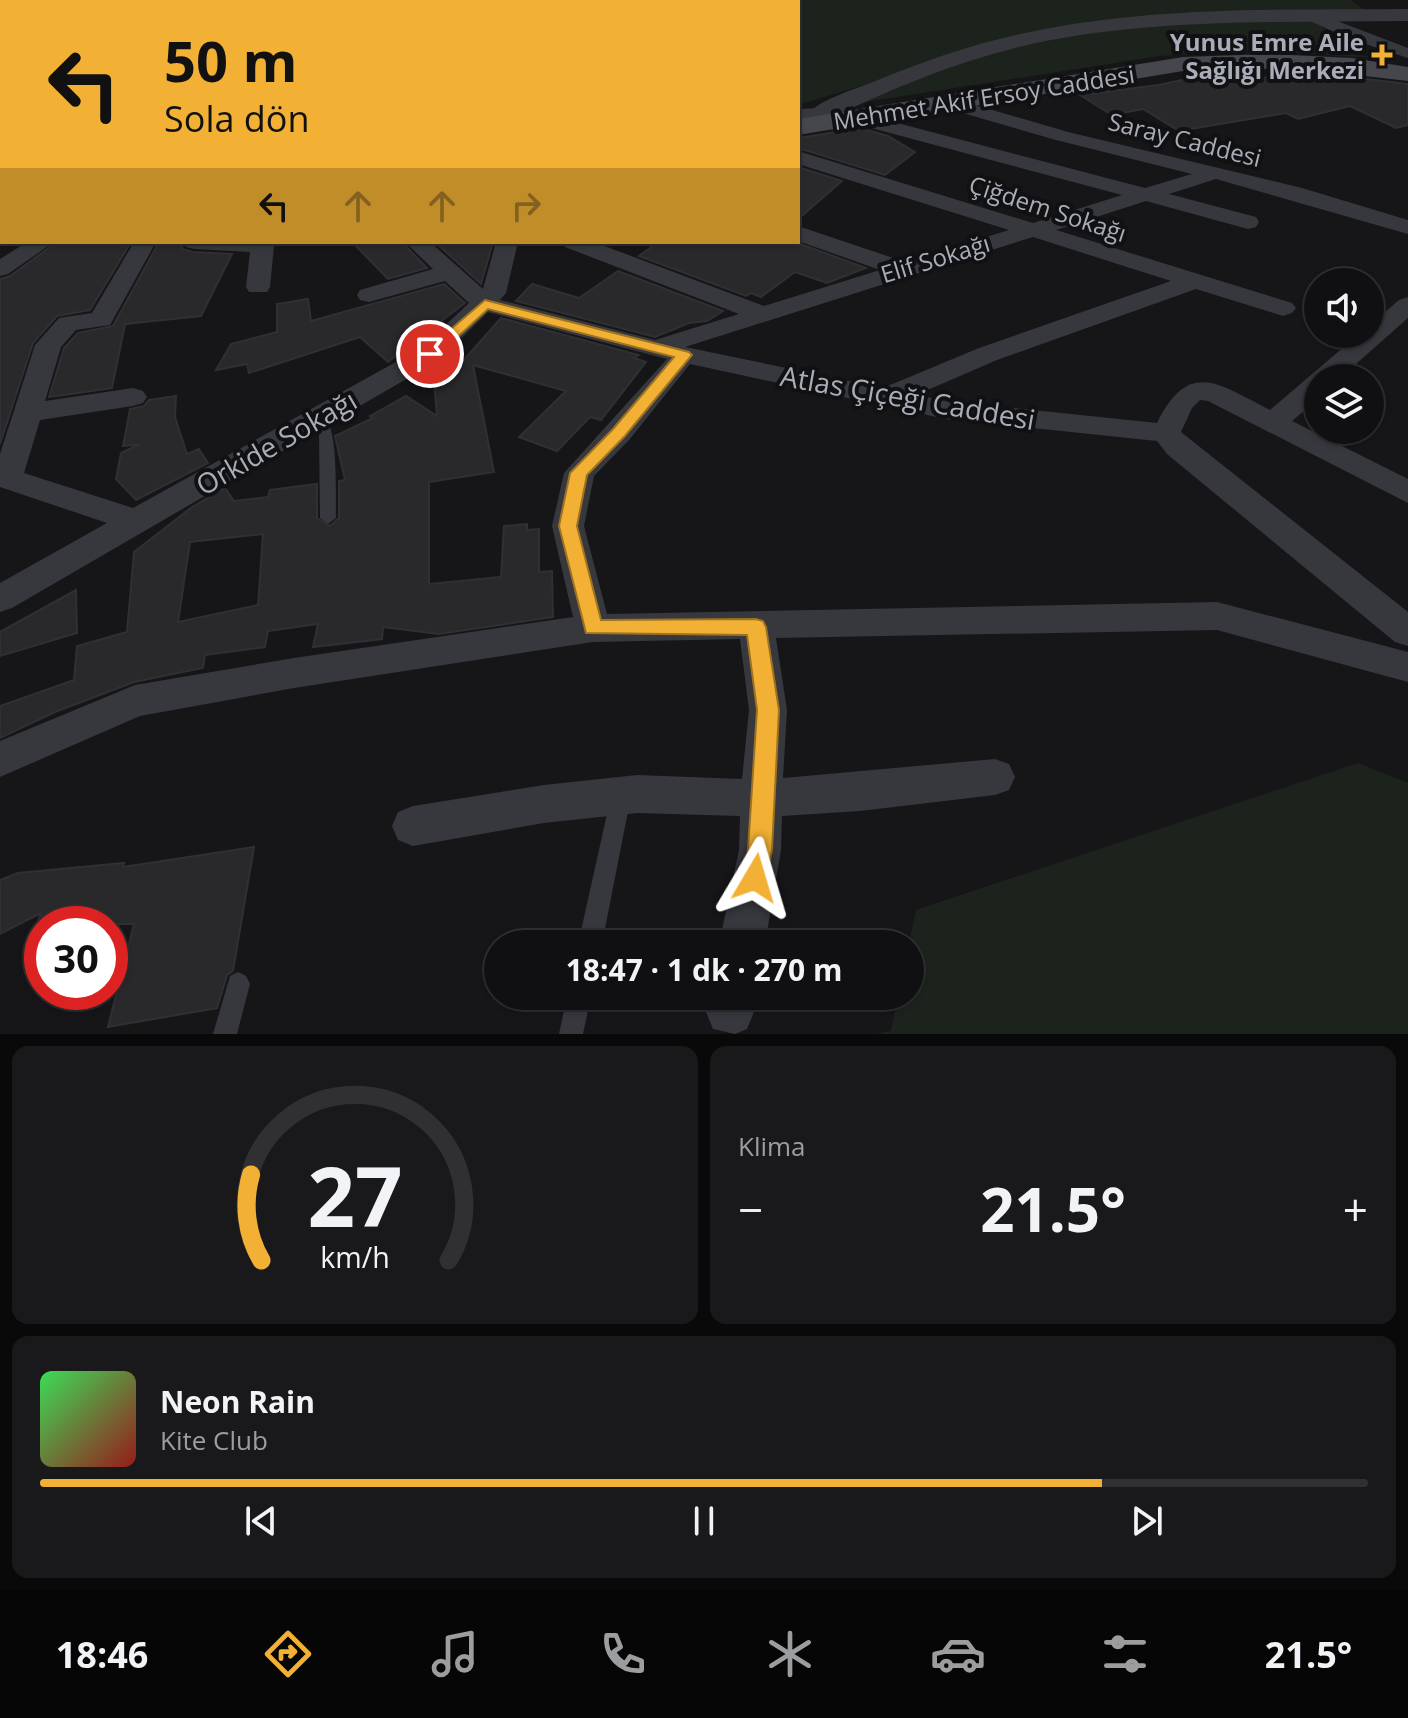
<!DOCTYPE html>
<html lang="tr">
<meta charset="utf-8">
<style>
body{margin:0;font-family:"Open Sans",sans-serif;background:#19191b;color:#f1f3f6;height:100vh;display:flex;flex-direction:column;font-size:30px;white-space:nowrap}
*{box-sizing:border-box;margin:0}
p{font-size:26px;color:#9c9d9f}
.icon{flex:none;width:44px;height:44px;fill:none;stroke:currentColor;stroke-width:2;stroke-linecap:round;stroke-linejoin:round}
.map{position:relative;height:1034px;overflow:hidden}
.panel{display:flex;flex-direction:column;gap:12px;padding:12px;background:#09090a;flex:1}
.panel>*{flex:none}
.hud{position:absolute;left:0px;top:0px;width:800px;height:244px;box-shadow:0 2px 6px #0004,0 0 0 2px #303032;background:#f2b134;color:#111;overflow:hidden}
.fabs{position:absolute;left:1304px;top:268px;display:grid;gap:16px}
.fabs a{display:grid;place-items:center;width:80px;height:80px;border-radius:50%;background:#101012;box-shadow:0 2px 6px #0004,0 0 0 2px #303032;font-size:40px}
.speed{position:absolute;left:24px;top:906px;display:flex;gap:16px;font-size:40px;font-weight:700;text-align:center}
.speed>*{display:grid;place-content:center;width:104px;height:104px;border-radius:50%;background:#101012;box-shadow:0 2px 6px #0004,0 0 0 2px #303032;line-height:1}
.speed .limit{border:12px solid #d22;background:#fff;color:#111}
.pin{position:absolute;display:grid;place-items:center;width:68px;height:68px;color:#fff;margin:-34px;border:4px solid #fff;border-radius:50%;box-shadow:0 2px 8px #0007}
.me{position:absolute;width:88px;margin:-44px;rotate:7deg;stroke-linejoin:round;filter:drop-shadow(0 0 6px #0008)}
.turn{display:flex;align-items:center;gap:28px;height:168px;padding:0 32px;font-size:36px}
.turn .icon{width:104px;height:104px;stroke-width:2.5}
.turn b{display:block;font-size:56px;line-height:68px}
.lanes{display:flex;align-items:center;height:76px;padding:0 32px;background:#0003;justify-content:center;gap:40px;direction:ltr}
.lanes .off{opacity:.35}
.big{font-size:60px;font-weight:700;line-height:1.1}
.panel .widget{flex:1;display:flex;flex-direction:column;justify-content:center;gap:12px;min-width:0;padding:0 28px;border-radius:16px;background:#19191b}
.panel .dial{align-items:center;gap:0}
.dial svg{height:208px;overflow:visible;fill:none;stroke:#303032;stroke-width:7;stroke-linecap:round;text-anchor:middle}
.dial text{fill:#f1f3f6;stroke:none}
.song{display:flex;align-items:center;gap:24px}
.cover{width:96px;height:96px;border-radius:12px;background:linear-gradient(135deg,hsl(130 70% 55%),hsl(0 70% 35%))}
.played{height:8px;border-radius:4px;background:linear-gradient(90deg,#f2b134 80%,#303032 80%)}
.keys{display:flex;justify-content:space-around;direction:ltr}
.heat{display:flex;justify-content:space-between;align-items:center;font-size:44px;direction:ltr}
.panel .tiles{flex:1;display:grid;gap:12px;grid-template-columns:1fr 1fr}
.widget:last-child{grid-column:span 2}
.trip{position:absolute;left:484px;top:930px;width:440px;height:80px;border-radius:40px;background:#101012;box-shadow:0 2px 6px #0004,0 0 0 2px #303032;font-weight:700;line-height:80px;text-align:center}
.menu{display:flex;height:128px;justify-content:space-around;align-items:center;background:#060607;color:#9c9d9f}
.menu .icon{width:56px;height:56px}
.menu .selected{color:#f2b134}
.menu b{font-size:36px;color:#f1f3f6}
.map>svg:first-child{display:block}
.green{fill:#1c231d}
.building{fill:#29292c;stroke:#303034;stroke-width:2;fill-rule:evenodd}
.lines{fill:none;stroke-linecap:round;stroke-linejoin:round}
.service{fill:#37383d;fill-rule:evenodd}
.minor{fill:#37383d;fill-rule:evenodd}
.tertiary{fill:#37383d;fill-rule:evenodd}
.secondary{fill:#45474d;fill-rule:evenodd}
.route{fill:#f2b134;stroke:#9d7322;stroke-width:2}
.poi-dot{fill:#f2b134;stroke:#111113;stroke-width:3}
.labels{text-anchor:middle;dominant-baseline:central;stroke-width:8;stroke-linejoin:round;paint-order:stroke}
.far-poi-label{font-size:24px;font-weight:bold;fill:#a8adb8;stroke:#111113;text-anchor:end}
.far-street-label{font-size:24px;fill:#a8adb8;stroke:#111113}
.street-label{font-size:28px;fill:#a8adb8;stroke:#111113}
</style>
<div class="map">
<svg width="1408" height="1034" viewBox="0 0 1408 1034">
<rect width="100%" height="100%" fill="#161618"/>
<g class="green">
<polygon points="546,0 1350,0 1369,13 1167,18 1027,35 798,105 798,2"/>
<path d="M1317,21L1337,42L1344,41L1337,50L1374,58L1250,50L1160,56L858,103C998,33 1162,18 1317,21Z"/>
<polygon points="1358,763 1408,783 1408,1034 875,1034 891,1031 898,996 910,996 909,944 916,910"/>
</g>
<g class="building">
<polygon points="1298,71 1408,84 1408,125 1396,128 1350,106 1298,119 1286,113 1179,131 1143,109 1112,115 1080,95 1159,85 1214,73 1251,72 1264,78"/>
<polygon points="860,128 888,136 915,152 885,175 798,148 798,138"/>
<polygon points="798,167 842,181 798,219"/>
<polygon points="57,242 131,242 90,310 57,316 33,343 0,444 0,279 10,276"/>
<polygon points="159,242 180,242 183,249 193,252 232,254 201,316 125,324 112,388 49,397 64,348 78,333 113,326"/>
<polygon points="352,242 402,242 427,268 388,279"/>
<polygon points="435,242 493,242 481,284"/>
<polygon points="658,242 795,242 866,268 827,283 795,272 761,297 751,293 746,296 639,256"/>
<polygon points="618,271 723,311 707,321 689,323 655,337 516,301 532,284 579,298"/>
<polygon points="444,284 465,303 388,362 360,337 249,373 247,364 216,370 231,344 277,332 277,304 308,299 311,321"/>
<path d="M501,318L639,355L634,358L646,362L601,420L590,417L557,451L519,437L566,391L473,365L494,472L429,482V584L501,577L504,526L527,524V530L539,529V572L552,571L553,617L439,634L383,627L382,639L313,647L318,624L268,631L265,647L205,655L203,668L134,682L55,712L0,738V706L74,680L77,646L127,632L134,552L192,507L225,488L234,501L268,497L270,490L317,484V518L330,526L339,518V481L345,480L335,436L373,418L370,416L406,396L437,416L434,381L447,379ZM263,534L258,605L178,622L190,542Z"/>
<polygon points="176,396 175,417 187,454 199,449 208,463 136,500 116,479 121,453 140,444 123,446 130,409 144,406 149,400"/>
<polygon points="76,590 77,633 0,656 0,632"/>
<polygon points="254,847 233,971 227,975 217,1008 108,1027 134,924 37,924 41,913 0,934 0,880 18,873 124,863 123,867"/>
</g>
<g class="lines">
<g class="service">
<path d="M320,412C340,421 335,497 336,518L328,524L320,518L319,435L313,417Z"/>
<polygon points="621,787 628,789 631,796 602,944 578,944 611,796 614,789"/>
<polygon points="238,972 246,976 250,984 237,1034 213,1034 230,976"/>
<polygon points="567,996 591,996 583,1034 559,1034"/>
</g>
<g class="minor">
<polygon points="159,0 173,0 174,2 158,2"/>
<polygon points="326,0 340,0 341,2 325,2"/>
<polygon points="1311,11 1408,48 1408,58 1347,38 1306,19 1303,16"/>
<path d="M948,97L1068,132L1302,188L1408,220V234L1216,179L1169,194L1256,217L1259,222L1256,227L1248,229L1146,201L1056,230L1292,303L1296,308L1292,313L1283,316L1196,289L997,360L916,395L946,401L1157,423C1189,358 1219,384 1270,410L1359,334H1370V325L1399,300L1408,297V318L1340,378H1318V399L1292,421L1408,479V503L1208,401L1200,400L1192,408L1181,432L1408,612V646L1395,642L1167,454L1157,441L946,419L690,364L629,440L594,476L584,526L607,614L1217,602L1408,652V682L1217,630L776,638L787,710L783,778L995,759L1009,764L1015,777L1009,790L995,795L860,811L782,816L781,850L765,944H719L739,850L740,816L637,813L544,823L413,846L398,840L392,826L398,812L413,806L544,785L637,775L742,779L749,710L740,639L593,642L294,688L140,716L0,777V741L135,685L294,658L573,617L552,526L564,473L667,359L488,312L439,360L12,608L0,612V583L107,523L0,487V454L35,345L59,318L92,313L134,242H156L110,325L76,330L61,347L45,401L133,388L143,391L147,397L143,403L133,406L40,420L24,473L133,508L421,348L469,303L445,281L369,302L360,300L357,295L360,290L433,269L405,242H430L483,289L496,242H518L506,293L500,300L655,340L739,314L565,247L562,242H594L764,306L880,270L798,241V226L905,262L1009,230L798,164V151L1033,223L1122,195L849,122L847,118L849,114H863L1145,188L1192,174L1056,140L942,107L939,103ZM1033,237L1171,281L979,348L883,388L685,347Z"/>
<polygon points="820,108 829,114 827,118 798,121 798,109"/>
<polygon points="27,242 54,242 8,274 0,276 0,259"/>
<polygon points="183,242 271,242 274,246 270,287 267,292 249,292 246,287 250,252 194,249 186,247"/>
<polygon points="708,996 756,996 754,1012 747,1029 735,1034 713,1029 706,1012"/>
</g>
<g class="tertiary">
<rect x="511" y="0" width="20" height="2"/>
<path d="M1408,9V21C1278,23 1143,17 1015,48C951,64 888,90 829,119H811L808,114C817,101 857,88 873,82C924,61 976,43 1030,32C1154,6 1282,10 1408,9Z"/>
<rect x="0" y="20" width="2" height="12"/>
<rect x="0" y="174" width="2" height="16"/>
</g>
<g class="secondary">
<polygon points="1268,54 1352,58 1408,67 1408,81 1296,68 1183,71 798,135 798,119 1183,57"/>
<polygon points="0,106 2,107 2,123 0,122"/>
</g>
</g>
<polygon class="route" points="485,300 689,352 692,355 625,436 587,475 577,526 601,620 756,619 763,621 766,627 779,710 772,850 764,886 755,890 746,886 743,878 748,850 757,710 747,635 586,633 559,526 570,473 613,429 674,357 488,309 436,357 425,357 425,351"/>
<path class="poi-dot" d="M1378 43h8v8h8v8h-8v8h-8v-8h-8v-8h8z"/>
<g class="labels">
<g class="far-poi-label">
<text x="1364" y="41">Yunus Emre Aile<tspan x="1364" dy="28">Sağlığı Merkezi</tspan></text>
</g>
<g class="far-street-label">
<text transform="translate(984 97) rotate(-9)">Mehmet Akif Ersoy Caddesi</text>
<text transform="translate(1185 139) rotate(14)">Saray Caddesi</text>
<text transform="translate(1048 208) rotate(18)">Çiğdem Sokağı</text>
<text transform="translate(935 258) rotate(-17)">Elif Sokağı</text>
</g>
<g class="street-label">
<text transform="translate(908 397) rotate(10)">Atlas Çiçeği Caddesi</text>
<text transform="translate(276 442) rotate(-30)">Orkide Sokağı</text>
</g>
</g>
</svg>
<div class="fabs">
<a><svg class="icon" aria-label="sound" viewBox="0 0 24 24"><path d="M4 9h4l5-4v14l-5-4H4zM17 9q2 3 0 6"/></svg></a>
<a><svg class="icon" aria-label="layers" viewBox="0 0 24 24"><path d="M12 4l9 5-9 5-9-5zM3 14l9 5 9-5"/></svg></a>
</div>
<div class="speed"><div class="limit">30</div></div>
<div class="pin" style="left:430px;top:354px;background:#d93025"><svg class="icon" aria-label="arrive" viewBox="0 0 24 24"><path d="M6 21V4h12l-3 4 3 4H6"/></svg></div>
<svg class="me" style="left:755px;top:878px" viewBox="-20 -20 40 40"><path d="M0-17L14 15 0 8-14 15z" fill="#f2b134" stroke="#fff" stroke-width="4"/></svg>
<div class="trip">18:47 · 1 dk · 270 m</div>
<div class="hud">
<div class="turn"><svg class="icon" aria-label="left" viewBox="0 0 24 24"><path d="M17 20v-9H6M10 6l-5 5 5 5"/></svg><div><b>50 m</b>Sola dön</div></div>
<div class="lanes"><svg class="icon" aria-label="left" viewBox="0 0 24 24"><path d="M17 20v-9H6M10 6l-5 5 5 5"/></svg><svg class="icon off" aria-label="ahead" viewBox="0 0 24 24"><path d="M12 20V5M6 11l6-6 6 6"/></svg><svg class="icon off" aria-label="ahead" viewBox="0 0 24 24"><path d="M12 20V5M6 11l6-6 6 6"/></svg><svg class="icon off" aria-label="right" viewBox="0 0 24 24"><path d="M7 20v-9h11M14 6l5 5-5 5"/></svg></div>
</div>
</div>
<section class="panel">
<div class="tiles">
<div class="widget dial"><svg viewBox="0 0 100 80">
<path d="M14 69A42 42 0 1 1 86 69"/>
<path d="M14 69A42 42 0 0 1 10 36" stroke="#f2b134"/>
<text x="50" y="56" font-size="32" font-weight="700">27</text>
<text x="50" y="72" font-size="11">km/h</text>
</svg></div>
<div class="widget"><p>Klima</p>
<div class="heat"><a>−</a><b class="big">21.5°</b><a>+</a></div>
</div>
<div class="widget">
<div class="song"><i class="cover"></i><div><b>Neon Rain</b><p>Kite Club</p></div></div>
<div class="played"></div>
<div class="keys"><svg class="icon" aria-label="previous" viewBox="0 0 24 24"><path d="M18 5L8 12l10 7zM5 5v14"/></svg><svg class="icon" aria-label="pause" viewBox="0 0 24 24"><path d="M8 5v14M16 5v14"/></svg><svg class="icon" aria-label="next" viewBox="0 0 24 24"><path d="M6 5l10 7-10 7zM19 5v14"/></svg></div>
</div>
</div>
</section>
<nav class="menu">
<b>18:46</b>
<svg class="icon selected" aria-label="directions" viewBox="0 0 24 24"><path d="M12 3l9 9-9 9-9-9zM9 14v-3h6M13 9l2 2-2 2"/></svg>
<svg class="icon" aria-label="music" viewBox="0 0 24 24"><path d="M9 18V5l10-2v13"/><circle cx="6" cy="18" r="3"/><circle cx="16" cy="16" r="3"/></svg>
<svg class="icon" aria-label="phone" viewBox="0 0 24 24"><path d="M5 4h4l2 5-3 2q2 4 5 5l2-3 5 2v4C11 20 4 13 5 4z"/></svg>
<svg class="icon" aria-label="climate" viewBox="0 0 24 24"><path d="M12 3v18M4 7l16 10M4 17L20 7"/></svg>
<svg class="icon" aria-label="car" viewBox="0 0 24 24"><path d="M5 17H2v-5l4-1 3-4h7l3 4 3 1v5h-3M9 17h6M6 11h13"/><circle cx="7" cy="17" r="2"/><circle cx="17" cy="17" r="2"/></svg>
<svg class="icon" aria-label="filters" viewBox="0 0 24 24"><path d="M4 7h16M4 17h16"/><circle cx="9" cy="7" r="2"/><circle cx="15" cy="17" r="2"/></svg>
<b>21.5°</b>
</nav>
